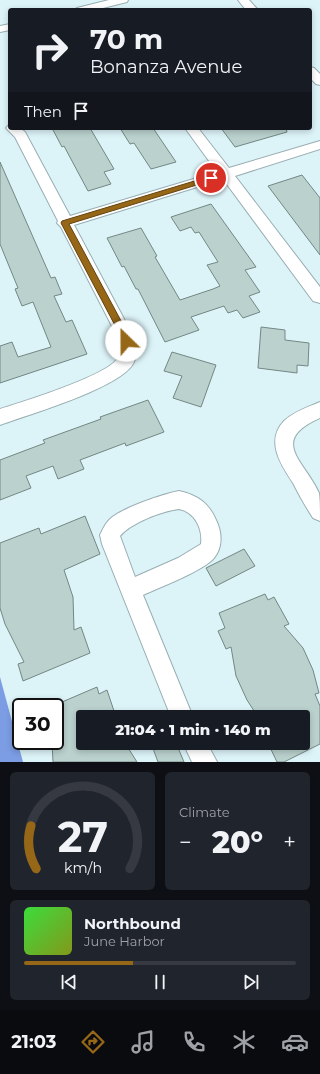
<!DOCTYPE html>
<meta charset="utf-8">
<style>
body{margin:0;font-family:Montserrat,sans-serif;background:#20242c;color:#f1f3f6;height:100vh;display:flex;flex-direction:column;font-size:15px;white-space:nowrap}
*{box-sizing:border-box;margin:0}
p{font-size:13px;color:#9ea1a6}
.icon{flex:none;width:22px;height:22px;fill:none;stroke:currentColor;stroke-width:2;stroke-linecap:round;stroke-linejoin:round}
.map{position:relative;height:762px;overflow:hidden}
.drawer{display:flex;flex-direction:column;gap:10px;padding:10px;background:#0d0f14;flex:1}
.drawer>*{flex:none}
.banner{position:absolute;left:8px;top:8px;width:304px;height:122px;border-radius:4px;box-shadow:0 2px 6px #0003;background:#171b24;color:#f1f3f6;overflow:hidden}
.speed{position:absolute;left:12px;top:698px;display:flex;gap:8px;font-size:20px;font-weight:700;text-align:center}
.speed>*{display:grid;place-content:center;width:52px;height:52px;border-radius:50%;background:#171b24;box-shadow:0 2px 6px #0003;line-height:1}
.speed .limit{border:2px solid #111;border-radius:6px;background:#fff;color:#111}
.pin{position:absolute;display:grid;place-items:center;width:34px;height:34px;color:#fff;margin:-17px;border:2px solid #fff;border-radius:50%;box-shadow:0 1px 4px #0007}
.me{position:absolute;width:44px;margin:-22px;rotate:337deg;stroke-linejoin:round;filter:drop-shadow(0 0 3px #0008)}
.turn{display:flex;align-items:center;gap:14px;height:84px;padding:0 16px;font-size:18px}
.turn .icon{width:52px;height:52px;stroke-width:2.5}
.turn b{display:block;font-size:28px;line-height:34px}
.then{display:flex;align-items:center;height:38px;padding:0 16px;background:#0003;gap:8px;font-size:15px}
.big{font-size:30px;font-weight:800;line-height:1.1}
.drawer .tile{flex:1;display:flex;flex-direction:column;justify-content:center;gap:6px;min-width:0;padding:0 14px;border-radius:6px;background:#20242c}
.drawer .dial{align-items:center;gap:0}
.dial svg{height:104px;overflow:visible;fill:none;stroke:#363941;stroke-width:7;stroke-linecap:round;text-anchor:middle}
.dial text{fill:#f1f3f6;stroke:none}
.song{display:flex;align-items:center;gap:12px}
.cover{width:48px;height:48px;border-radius:6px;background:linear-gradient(135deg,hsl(120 70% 55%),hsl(70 70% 35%))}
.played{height:4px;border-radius:2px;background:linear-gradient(90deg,#976718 40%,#363941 40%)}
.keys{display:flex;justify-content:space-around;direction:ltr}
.heat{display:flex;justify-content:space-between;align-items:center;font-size:22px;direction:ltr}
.drawer .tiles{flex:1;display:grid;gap:10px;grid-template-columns:1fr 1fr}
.tile:last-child{grid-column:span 2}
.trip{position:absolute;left:76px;top:710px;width:234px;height:40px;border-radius:4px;background:#171b24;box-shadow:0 2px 6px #0003;font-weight:800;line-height:40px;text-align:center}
.menu{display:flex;height:64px;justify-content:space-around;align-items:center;background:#090b0e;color:#9ea1a6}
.menu .icon{width:28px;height:28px}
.menu .on{color:#976718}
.menu b{font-size:18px;color:#f1f3f6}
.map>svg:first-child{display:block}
.water{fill:#7c9de3}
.building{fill:#bad1cd;stroke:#738884}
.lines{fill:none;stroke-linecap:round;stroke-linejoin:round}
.street-casing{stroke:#98aeb2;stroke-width:2}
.street{fill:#fff;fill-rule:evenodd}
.route{fill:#976718;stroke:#624310}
</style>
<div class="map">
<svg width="320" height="762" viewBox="0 0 320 762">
<rect width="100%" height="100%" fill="#dcf3f8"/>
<polygon class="water" points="0,677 23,762 0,762"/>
<g class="building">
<polygon points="52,128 90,128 114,169 104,172 111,184 88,191 64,146 62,147"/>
<polygon points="120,128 153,128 176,162 151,169 134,143 130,144"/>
<polygon points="221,128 286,128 287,132 235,147"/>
<polygon points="0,162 51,278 55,277 62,294 54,296 66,322 72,320 87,354 0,383 0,346 12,342 18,357 51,347 33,302 22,306 15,289 18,288 0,244"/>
<polygon points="302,175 320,198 320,255 268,186"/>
<polygon points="211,204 256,267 245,270 260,292 249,296 260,312 243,318 237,310 228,313 224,306 191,317 199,330 165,342 138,289 136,289 124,266 122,267 107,238 141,228 157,256 155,257 180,300 213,289 220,286 207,265 218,262 199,232 195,233 191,227 180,231 171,217"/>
<polygon points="261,327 285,330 285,340 309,343 308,366 297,365 297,373 258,368"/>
<polygon points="172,352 216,365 201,407 173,398 182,376 164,371"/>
<polygon points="148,400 164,432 126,446 125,443 80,460 84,469 58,479 53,466 26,476 31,488 0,500 0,460 45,443 43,440 101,419 100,417"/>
<polygon points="85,516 100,554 64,570 73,597 74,630 81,627 90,653 23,681 18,664 24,662 5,624 0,608 0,543 39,528 41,534"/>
<polygon points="244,549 255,566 216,586 206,568"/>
<polygon points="265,594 268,600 274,597 289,624 284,626 303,648 313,670 319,693 315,694 320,706 320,744 284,762 277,762 268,743 303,743 303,717 258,717 247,700 236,676 231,647 226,649 218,631 225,628 219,613"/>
<polygon points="97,687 99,694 107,690 116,717 83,717 83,743 125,743 137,762 53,762 52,741 55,741 55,705"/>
<polygon points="151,743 176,743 184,762 158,762"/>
</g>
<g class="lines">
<defs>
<g id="street">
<polygon points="109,0 128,0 127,2 95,10 75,10 77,8"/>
<polygon points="238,0 249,0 258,10 246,10"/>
<polygon points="10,24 10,30 0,32 0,26"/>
<polygon points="310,67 314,68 320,74 320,85 316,84 310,78"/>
<path d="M10,124V128H20L25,132L70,216L217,172L185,128H198L229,168L320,141V149L235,176L320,287V303L313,301L223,179L74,225L131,332C134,341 138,352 134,362C124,387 27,415 0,425V409C19,403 117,373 119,355L115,332L61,227L57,223L58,221L15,137L6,128Z"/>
<path d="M320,402V418C268,441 305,461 319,493C320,500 320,513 320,521L313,518C306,507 299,495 293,483C281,465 265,441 284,421C293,412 308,407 320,402Z"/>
<path d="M179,491C197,495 209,503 216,520C222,532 223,547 214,558C205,570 158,588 143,595L193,717H171L102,544L100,535C103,529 105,524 110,519C122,508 163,494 179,491ZM179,509C195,512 203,529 201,544L178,558L135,577L120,536C131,523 162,511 179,509Z"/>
<polygon points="183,743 207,743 217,762 192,762"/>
</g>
</defs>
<use href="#street" class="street-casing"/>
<use href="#street" class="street"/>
</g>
<polygon class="route" points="211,176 215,178 213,180 69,224 127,332 130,341 129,343 123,343 119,333 61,223 62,221"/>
</svg>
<div class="speed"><div class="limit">30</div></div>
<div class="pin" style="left:211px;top:178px;background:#d93025"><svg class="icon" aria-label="arrive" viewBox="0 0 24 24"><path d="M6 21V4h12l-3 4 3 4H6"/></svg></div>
<svg class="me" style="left:126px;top:341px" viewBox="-20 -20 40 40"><circle r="19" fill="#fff"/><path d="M0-13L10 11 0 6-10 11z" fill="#976718"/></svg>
<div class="trip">21:04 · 1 min · 140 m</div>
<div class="banner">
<div class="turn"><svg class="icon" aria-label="right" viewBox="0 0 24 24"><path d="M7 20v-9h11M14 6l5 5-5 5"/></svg><div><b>70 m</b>Bonanza Avenue</div></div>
<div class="then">Then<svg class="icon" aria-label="arrive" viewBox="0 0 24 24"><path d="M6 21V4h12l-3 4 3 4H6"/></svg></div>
</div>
</div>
<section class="drawer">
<div class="tiles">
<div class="tile dial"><svg viewBox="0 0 100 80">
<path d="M14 69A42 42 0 1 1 86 69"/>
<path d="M14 69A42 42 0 0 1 10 36" stroke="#976718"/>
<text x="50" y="56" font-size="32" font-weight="700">27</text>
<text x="50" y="72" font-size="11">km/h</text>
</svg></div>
<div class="tile"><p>Climate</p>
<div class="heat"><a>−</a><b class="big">20°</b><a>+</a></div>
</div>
<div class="tile">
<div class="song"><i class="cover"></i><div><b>Northbound</b><p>June Harbor</p></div></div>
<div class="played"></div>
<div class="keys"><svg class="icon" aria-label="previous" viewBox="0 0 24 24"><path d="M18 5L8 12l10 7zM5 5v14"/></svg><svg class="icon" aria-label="pause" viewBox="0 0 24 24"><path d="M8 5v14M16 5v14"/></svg><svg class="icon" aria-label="next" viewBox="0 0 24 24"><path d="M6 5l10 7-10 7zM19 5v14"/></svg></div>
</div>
</div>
</section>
<nav class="menu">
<b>21:03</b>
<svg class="icon on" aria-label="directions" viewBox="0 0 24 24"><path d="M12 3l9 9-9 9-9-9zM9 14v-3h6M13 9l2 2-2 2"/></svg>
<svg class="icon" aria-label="music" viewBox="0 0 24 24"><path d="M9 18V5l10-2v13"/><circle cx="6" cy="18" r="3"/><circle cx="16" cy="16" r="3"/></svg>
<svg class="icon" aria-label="phone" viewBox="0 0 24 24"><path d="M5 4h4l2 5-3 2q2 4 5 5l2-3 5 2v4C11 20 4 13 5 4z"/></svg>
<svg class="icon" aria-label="climate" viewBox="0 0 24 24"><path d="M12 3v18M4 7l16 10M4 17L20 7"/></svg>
<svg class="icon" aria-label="car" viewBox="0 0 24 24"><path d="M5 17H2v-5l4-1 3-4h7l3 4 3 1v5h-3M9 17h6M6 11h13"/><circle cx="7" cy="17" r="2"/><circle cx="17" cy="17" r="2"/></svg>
</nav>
